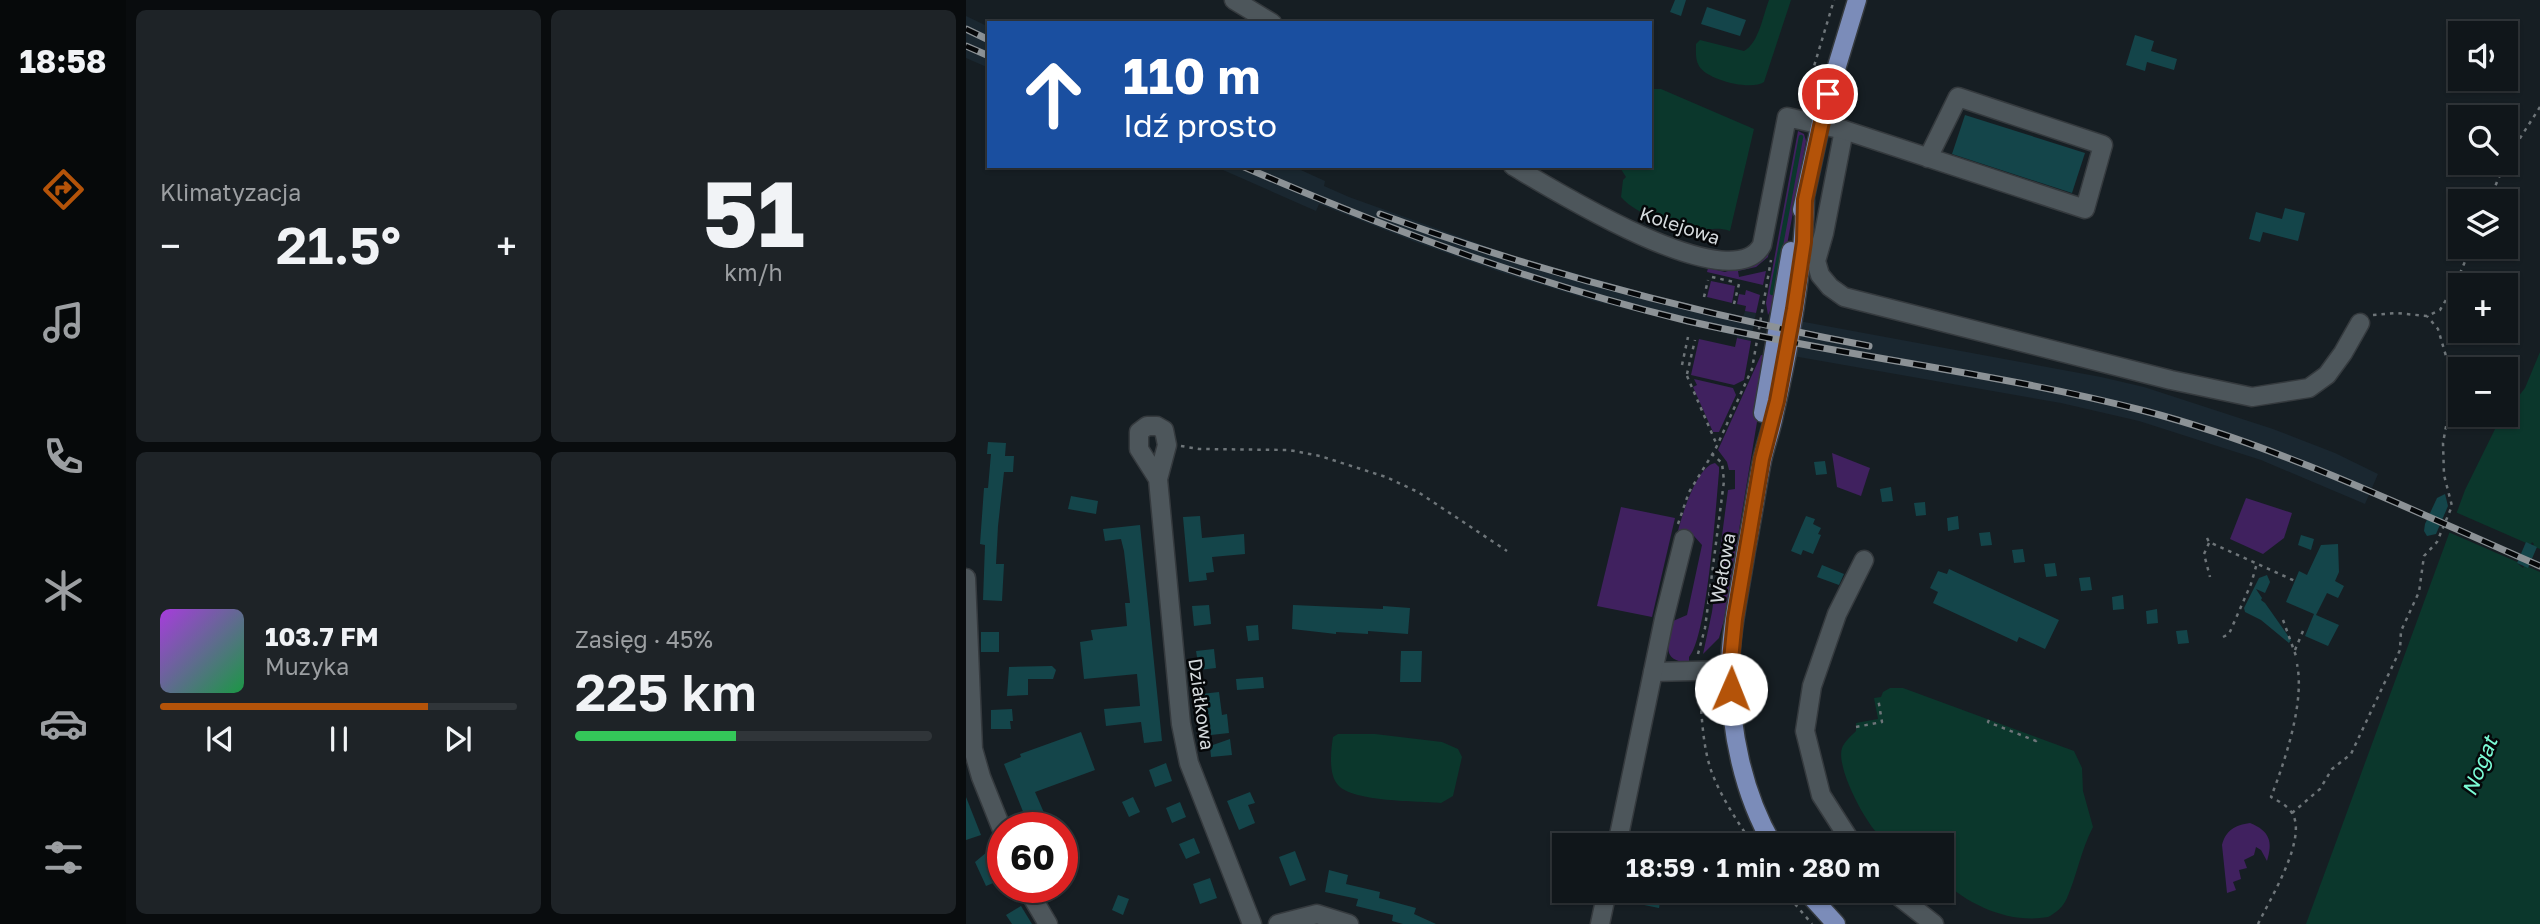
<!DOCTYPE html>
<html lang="pl">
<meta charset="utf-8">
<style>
body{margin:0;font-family:"Golos Text",sans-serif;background:#1e2327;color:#f1f3f6;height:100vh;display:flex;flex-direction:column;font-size:26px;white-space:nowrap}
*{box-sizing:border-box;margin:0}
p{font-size:23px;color:#9c9fa2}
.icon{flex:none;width:38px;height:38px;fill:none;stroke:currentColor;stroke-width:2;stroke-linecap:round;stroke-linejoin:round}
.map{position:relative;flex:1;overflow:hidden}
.drawer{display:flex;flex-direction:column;gap:10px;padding:10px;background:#090c0e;width:840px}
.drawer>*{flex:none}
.guide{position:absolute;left:21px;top:21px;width:665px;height:147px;border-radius:0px;box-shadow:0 2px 5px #0004,0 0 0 2px #303539;background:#1a4fa0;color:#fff;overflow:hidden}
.tools{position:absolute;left:1482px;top:21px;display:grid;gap:14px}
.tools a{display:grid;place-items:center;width:70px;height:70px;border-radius:0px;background:#10161a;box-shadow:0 2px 5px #0004,0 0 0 2px #303539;font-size:35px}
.speed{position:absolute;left:21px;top:812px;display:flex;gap:14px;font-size:35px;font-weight:700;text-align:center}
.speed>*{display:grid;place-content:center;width:91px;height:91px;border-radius:50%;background:#10161a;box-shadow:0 2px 5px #0004,0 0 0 2px #303539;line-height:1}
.speed .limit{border:10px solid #d22;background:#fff;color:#111}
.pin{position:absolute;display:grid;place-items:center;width:60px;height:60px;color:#fff;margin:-30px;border:4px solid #fff;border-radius:50%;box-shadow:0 2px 7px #0007}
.me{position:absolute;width:77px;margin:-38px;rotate:1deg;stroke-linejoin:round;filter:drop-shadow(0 0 5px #0008)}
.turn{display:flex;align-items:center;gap:24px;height:147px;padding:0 21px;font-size:32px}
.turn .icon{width:91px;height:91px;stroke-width:2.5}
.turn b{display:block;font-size:49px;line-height:60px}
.big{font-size:52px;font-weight:600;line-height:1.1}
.drawer .tile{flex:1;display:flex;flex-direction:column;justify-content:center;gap:10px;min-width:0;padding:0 24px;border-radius:10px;background:#1e2327}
.drawer .dial{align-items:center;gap:0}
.dial b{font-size:91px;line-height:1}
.song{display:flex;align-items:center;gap:21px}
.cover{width:84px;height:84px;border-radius:10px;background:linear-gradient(135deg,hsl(280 70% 55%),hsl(140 70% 35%))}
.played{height:7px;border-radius:4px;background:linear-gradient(90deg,#b45309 75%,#303539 75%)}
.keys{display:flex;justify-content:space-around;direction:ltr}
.heat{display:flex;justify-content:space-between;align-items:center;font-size:38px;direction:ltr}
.charge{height:10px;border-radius:5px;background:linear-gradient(90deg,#34c759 45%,#303539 0)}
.drawer .tiles{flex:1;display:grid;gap:10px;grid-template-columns:repeat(2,1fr)}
.trip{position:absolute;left:586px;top:833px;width:402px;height:70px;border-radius:0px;background:#10161a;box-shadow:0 2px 5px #0004,0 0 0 2px #303539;font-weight:600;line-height:70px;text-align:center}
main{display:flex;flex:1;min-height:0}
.dock{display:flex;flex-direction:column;width:126px;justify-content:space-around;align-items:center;background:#06090a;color:#9c9fa2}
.dock .icon{width:49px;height:49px}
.dock .current{color:#b45309}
.dock b{font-size:32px;color:#f1f3f6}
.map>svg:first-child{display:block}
.built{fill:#1a2730}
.green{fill:#40215f}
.water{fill:#0b372c;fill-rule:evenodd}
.pier{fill:#161e23}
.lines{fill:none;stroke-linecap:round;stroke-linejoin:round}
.stream{stroke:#0b372c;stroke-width:4.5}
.building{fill:#14454a}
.minor-casing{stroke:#353a3e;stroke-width:21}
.major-casing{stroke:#353a3e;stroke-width:21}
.path{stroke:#6e7579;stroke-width:2.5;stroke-dasharray:3.5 5;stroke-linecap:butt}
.minor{stroke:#4d565b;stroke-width:18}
.major{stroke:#7b8cb9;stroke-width:18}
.rail-casing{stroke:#8c9296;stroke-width:7}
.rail{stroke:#050709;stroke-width:4.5;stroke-dasharray:13;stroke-linecap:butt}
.route-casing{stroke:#753606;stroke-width:18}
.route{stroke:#b45309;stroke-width:12}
.labels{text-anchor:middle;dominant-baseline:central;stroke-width:5;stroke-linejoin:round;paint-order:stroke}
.street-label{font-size:19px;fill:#d5dadd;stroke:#050709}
.water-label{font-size:21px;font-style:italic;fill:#7bfbd5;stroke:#050709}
</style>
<main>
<nav class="dock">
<b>18:58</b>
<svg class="icon current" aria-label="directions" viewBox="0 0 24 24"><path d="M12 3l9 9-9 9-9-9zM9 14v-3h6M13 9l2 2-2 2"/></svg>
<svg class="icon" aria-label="music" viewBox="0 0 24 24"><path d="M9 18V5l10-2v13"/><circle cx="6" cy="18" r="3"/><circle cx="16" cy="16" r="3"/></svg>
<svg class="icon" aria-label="phone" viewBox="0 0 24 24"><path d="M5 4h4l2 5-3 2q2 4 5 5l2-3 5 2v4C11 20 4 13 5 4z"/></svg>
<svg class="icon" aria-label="climate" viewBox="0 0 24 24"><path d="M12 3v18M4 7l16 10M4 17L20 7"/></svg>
<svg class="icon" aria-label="car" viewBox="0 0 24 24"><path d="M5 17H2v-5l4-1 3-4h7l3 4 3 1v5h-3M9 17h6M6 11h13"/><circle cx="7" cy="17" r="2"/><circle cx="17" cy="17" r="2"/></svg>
<svg class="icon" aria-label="filters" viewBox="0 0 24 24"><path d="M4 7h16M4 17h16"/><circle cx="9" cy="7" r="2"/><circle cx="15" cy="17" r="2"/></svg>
</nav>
<section class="drawer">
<div class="tiles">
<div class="tile"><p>Klimatyzacja</p>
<div class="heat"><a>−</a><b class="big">21.5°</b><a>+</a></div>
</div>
<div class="tile dial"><b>51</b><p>km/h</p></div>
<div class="tile">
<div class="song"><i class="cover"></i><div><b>103.7 FM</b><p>Muzyka</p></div></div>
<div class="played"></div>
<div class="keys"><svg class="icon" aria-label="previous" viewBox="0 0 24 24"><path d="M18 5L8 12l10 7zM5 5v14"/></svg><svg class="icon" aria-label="pause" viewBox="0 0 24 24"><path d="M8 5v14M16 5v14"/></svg><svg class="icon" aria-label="next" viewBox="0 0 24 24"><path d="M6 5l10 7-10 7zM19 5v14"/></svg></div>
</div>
<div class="tile"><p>Zasięg · 45%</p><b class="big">225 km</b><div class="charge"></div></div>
</div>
</section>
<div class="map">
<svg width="1574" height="924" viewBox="0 0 1574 924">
<rect width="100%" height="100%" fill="#161e23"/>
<g class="built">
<polygon points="0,16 23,27 23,68 0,58"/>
<polygon points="248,166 326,166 359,181 358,186 383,197 547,256 715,303 777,317 779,311 790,313 785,341 771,338 771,336 628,301 540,274 452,243 353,204 350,211"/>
<polygon points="833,321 1135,377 1178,387 1307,429 1369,453 1412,474 1399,504 1295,460 1173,421 1095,403 827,356"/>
</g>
<g class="green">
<polygon points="832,131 838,134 840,141 808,316 806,307 802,315 800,303"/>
<polygon points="813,197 802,257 790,267 772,271 773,277 800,271 797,285 741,272 742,268 759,272 768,269 769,265 774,265"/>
<polygon points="745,281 769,286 766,303 741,297"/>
<polygon points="780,290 794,295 790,313 779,311 780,306 771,304 773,294 779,295"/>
<polygon points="771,338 785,341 778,380 768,385 725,375 733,339 769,347"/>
<polygon points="795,355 802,356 758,620 753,638 737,654 746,612 762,490 769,489 769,470 763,470 761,462 752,450"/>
<polygon points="728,379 767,388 770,395 753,432 747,432 727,387 731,385"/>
<polygon points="866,453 904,468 895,496 871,487"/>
<path d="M749,463L753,467V472C750,505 741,638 723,657V662C693,662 703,641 707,621L721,615L736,545L728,536L712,531C716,515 731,466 749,463Z"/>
<polygon points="1280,498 1326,513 1318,538 1297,554 1264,539"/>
<polygon points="655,507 709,518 686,617 631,606"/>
<path d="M1284,823C1304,831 1307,842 1301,861L1295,850L1290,847L1288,855L1278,860L1281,868L1273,870L1275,879L1267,882L1270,890L1261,893L1256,845C1260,830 1269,825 1284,823Z"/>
</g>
<g class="water">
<path d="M803,0H825L798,82C785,91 741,80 733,66C729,59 730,51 730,44L734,40L778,51C793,43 797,15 803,0Z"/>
<path d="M684,89H695L788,129L764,231C751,227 748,230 737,229C711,226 672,217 655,197L657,180L660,177L653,166H684Z"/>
<path d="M1574,352V924H1340L1499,490L1532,423L1559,388ZM1566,542L1568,544L1557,568L1551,563L1560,543L1565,544Z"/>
<path d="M924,688H937L1108,751L1116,768L1117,791L1127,827C1115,850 1111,875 1101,898C1097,907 1090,913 1082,917C1045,924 1004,906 977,881L976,845C964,845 932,849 922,843C904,834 869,768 876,748C878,742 886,735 890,731V723L912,719L908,698L915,697L917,692Z"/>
<path d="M372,734H409L476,742L492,749L496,757L487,796L475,803C453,801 386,802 372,785C362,774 365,750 367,737Z"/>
</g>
<polygon class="pier" points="1487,511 1574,549 1574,572 1480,531"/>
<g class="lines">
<polyline class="stream" points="806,293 835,137"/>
</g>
<g class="building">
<polygon points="709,0 720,0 715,16 704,12"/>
<polygon points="741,7 780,20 774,36 735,24"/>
<polygon points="1169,35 1188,41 1185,51 1211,59 1208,70 1181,62 1179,71 1160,65"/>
<polygon points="999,115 1119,153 1106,193 986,154"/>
<polygon points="1319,208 1339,213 1332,241 1297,232 1294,242 1283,239 1290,212 1316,219"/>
<polygon points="22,442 40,443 39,456 48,456 47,472 38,472 32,526 30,564 38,564 36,601 17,600 19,545 14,544 18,488 22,488 25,454 21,454"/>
<polygon points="859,461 861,474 850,475 848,462"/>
<polygon points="925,487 927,501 916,502 914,489"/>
<polygon points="1479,494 1482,506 1470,534 1461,536 1458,531 1459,524 1471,498"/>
<polygon points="105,496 132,501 130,514 102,509"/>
<polygon points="959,502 960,515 950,516 948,503"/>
<polygon points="234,516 236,538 278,534 279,554 246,557 248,572 240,573 241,580 223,582 217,517"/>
<polygon points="840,516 849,519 847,524 855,528 852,534 855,535 847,554 837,550 835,555 825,551"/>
<polygon points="992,516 993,529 982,531 981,518"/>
<polygon points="174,525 196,741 178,743 175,722 140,726 138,709 174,706 171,674 118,679 114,642 127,640 125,630 161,626 159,603 164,603 158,551 155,539 139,541 137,529"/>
<polygon points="1024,532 1026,545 1015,546 1013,533"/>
<polygon points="1335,535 1348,539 1345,550 1332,545"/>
<polygon points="1560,542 1571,547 1562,568 1551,563"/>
<polygon points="1372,544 1373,572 1369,581 1378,586 1372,598 1361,593 1350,615 1373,625 1362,646 1339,636 1348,614 1320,602 1333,571 1341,575 1355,545"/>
<polygon points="1057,549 1059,562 1048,563 1046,550"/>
<polygon points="1089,563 1091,576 1080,577 1078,564"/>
<polygon points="856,565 878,574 873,585 851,577"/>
<polygon points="983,569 1093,620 1079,649 1053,637 1051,642 967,603 972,592 964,588 972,571 981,574"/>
<polygon points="1301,575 1304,582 1299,593 1290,589 1296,598 1295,600 1299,603 1325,640 1323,643 1295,620 1279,612 1278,608 1293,578"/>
<polygon points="1124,577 1126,590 1115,591 1113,578"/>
<polygon points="1157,595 1158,609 1147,610 1146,597"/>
<polygon points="243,605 245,624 228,626 226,606"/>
<polygon points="327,605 417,609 417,606 444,608 442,634 402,631 402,634 370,632 370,634 326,629"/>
<polygon points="1191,609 1192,623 1181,624 1180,611"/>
<polygon points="292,625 293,640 282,641 280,626"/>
<polygon points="1221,630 1223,643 1212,644 1210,631"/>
<rect x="15" y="632" width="18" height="20"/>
<polygon points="248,649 250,668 233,670 230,651"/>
<polygon points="435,651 456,651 455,682 434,682"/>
<polygon points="86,666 90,670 87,679 62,679 62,695 41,696 43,667"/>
<polygon points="297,677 298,688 271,690 270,679"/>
<polygon points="253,692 256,715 261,714 263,733 245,735 243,714 238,714 235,694"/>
<polygon points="46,709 47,721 44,721 45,729 25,729 25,710"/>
<polygon points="115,732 129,770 69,792 82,822 63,828 60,820 62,818 60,819 38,764 55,757 54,754"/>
<polygon points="264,739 266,755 245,757 244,746"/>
<polygon points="200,763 206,781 189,787 183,770"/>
<polygon points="284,792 289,803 282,805 289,823 273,830 261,801"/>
<polygon points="0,797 15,835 0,840"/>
<polygon points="167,797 174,812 163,817 156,802"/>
<polygon points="214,802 220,817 206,823 200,808"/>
<polygon points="228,838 234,853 220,859 213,844"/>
<polygon points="29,851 37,868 37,879 20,886 9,862 21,852 22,854"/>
<polygon points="329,851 340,880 324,886 313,857"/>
<polygon points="363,870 382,875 380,884 414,892 413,898 450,908 448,914 470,924 437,924 426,921 427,915 390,906 392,899 359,892"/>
<polygon points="244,878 251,898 234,904 227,884"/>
<polygon points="676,891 696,891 693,908 673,904"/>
<polygon points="152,895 163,899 157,915 146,910"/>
<polygon points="55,906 66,924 46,924 40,915"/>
</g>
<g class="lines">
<defs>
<g id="minor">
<polyline points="268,0 306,23"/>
<polyline points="878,130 858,233 850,261 854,275 864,287 878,297 1205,380 1286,397 1343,388 1361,375 1377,353 1394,323"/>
<path d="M547,166C585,188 766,302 796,245L821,117L878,130L1119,209L1137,145L992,97L962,158"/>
<polyline points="192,479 173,449 173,432 181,426 191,426 198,430 201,445 192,479 215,724 223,763 286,924"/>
<polyline points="0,578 7,749 15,777 37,832"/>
<polyline points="687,672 764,670"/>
<polyline points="651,845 698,619 718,539"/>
<polyline points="887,845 855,795 839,731 846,686 871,614 898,560"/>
<polyline points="60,887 82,924"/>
<polyline points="926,891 968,924"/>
<polyline points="312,924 351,914 383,924"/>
<polyline points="634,924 641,891"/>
</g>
<g id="major">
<polyline points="836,210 858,109 891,0"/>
<polyline points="797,413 825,251"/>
<path d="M807,845C777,794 764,730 764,671C764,631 774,590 780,550C786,521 790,491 796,461C799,446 805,431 808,415C824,345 837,272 839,200"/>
<polyline points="840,891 870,924"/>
</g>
</defs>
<use href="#minor" class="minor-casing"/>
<use href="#major" class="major-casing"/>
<g class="path">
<polyline points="836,106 868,0"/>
<polyline points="1540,160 1574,107"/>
<polyline points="1523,201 1539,163"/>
<polyline points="746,277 768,282"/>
<polyline points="738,297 742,280"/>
<polyline points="768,304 773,284"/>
<polyline points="1407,315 1430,313 1461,316 1474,310 1490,283 1505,247"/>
<polyline points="716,365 722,337"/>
<polyline points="721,374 729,340"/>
<polyline points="721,376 750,443"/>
<polyline points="215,446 233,449 323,450 354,456 420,477 452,492 541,551"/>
<polyline points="712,524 723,492 749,450 786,369 805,260"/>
<polyline points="1241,538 1243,542 1329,581"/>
<polyline points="1243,543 1238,554 1244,577"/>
<polyline points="1317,620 1330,656"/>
<polyline points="1257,637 1263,634 1285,584 1291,563"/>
<polyline points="1329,650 1337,631 1336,627"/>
<polyline points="732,654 739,628 758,481 756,463 746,454"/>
<path d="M733,685C736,713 736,746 746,773C756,799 772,822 787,845"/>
<polyline points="1023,720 1022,722 1070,741 1071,738"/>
<polyline points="890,727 916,722 912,698"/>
<polyline points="1326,813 1354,789 1366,769 1385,754 1434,650 1435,631 1453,592 1458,556 1471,542 1486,506 1478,475 1477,443 1488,383 1472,329 1461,316"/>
<polyline points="818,891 846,924"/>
<path d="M1292,924C1304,899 1342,838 1326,813C1321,805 1312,801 1305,797C1319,761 1339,702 1331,664"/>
</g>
<use href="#minor" class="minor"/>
<use href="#major" class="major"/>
<defs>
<g id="rail">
<polyline points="0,29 23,40"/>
<polyline points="0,46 23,56"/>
<path d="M276,166C421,229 568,284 722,321C873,356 1029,372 1179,411C1316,447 1445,510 1574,566"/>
<path d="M414,214C574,273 736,315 903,346"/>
</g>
</defs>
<use href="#rail" class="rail-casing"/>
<use href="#rail" class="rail"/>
</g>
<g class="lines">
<defs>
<polyline id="route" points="765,689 764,670 769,619 796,459 811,401 828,309 838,242 839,200 862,94"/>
</defs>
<use href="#route" class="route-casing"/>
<use href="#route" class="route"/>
</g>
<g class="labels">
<g class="street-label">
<text transform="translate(714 225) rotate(18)">Kolejowa</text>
<text transform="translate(756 568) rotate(-80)">Wałowa</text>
<text transform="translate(236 704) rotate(82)">Działkowa</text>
</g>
<g class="water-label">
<text transform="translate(1513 766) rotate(-68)">Nogat</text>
</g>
</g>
</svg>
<div class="tools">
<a><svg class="icon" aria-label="sound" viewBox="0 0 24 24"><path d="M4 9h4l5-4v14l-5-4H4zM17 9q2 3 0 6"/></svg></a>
<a><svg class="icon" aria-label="search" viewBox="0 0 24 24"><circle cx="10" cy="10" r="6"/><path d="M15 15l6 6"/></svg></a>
<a><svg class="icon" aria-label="layers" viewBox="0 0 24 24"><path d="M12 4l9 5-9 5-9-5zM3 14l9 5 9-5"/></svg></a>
<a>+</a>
<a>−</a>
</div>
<div class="speed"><div class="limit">60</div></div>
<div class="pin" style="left:862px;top:94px;background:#d93025"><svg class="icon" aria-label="arrive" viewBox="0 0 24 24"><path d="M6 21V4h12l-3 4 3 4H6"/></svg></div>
<svg class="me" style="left:765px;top:689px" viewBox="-20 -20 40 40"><circle r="19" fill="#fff"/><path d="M0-13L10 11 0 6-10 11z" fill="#b45309"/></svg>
<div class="trip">18:59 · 1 min · 280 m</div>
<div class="guide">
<div class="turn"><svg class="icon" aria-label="ahead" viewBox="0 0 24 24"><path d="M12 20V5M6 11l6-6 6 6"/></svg><div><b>110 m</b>Idź prosto</div></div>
</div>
</div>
</main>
